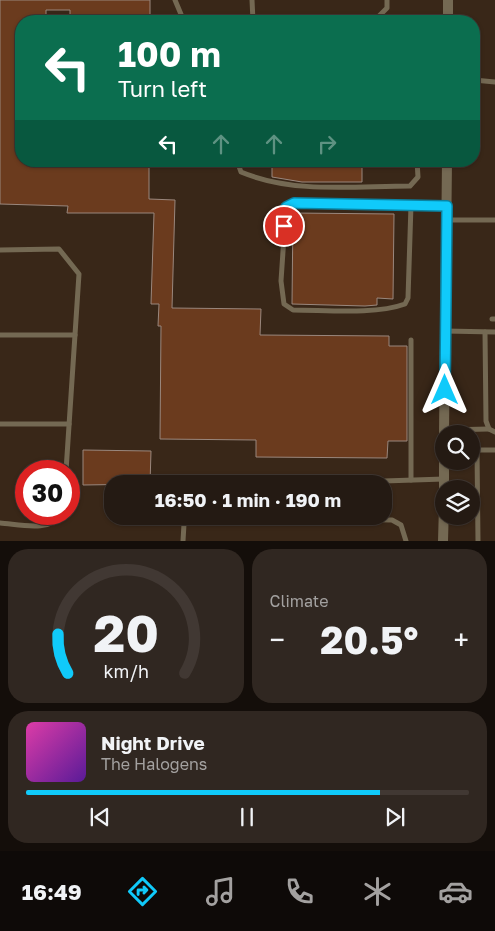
<!DOCTYPE html>
<meta charset="utf-8">
<style>
body{margin:0;font-family:"Golos Text",sans-serif;background:#302721;color:#f1f3f6;height:100vh;display:flex;flex-direction:column;font-size:19px;white-space:nowrap}
*{box-sizing:border-box;margin:0}
p{font-size:16px;color:#a3a1a0}
.icon{flex:none;width:28px;height:28px;fill:none;stroke:currentColor;stroke-width:2;stroke-linecap:round;stroke-linejoin:round}
.map{position:relative;height:541px;overflow:hidden}
.side{display:flex;flex-direction:column;gap:8px;padding:8px;background:#140e0a;flex:1}
.side>*{flex:none}
.banner{position:absolute;left:15px;top:15px;width:465px;height:152px;border-radius:20px;box-shadow:0 1px 4px #0004,0 0 0 1px #413833;background:#0b6e4f;color:#fff;overflow:hidden}
.tools{position:absolute;left:435px;top:425px;display:grid;gap:10px}
.tools a{display:grid;place-items:center;width:45px;height:45px;border-radius:50%;background:#241a13;box-shadow:0 1px 4px #0004,0 0 0 1px #413833;font-size:25px}
.speed{position:absolute;left:15px;top:460px;display:flex;gap:10px;font-size:25px;font-weight:700;text-align:center}
.speed>*{display:grid;place-content:center;width:65px;height:65px;border-radius:50%;background:#241a13;box-shadow:0 1px 4px #0004,0 0 0 1px #413833;line-height:1}
.speed .limit{border:8px solid #d22;background:#fff;color:#111}
.pin{position:absolute;display:grid;place-items:center;width:42px;height:42px;color:#fff;margin:-21px;border:2px solid #fff;border-radius:50%;box-shadow:0 1px 5px #0007}
.me{position:absolute;width:55px;margin:-28px;rotate:0deg;stroke-linejoin:round;filter:drop-shadow(0 0 4px #0008)}
.turn{display:flex;align-items:center;gap:18px;height:105px;padding:0 20px;font-size:22px}
.turn .icon{width:65px;height:65px;stroke-width:2.5}
.turn b{display:block;font-size:35px;line-height:42px}
.lanes{display:flex;align-items:center;height:48px;padding:0 20px;background:#0003;justify-content:center;gap:25px;direction:ltr}
.lanes .off{opacity:.35}
.big{font-size:38px;font-weight:700;line-height:1.1}
.side .card{flex:1;display:flex;flex-direction:column;justify-content:center;gap:8px;min-width:0;padding:0 18px;border-radius:20px;background:#302721}
.side .dial{align-items:center;gap:0}
.dial svg{height:130px;overflow:visible;fill:none;stroke:#413833;stroke-width:7;stroke-linecap:round;text-anchor:middle}
.dial text{fill:#f1f3f6;stroke:none}
.song{display:flex;align-items:center;gap:15px}
.cover{width:60px;height:60px;border-radius:8px;background:linear-gradient(135deg,hsl(320 70% 55%),hsl(270 70% 35%))}
.played{height:5px;border-radius:2px;background:linear-gradient(90deg,#10cafa 80%,#413833 80%)}
.keys{display:flex;justify-content:space-around;direction:ltr}
.heat{display:flex;justify-content:space-between;align-items:center;font-size:28px;direction:ltr}
.side .tiles{flex:1;display:grid;gap:8px;grid-template-columns:1fr 1fr}
.card:last-child{grid-column:span 2}
.trip{position:absolute;left:104px;top:475px;width:288px;height:50px;border-radius:20px;background:#241a13;box-shadow:0 1px 4px #0004,0 0 0 1px #413833;font-weight:700;line-height:50px;text-align:center}
.tab-bar{display:flex;height:80px;justify-content:space-around;align-items:center;background:#0e0a08;color:#a3a1a0}
.tab-bar .icon{width:35px;height:35px}
.tab-bar .active{color:#10cafa}
.tab-bar b{font-size:22px;color:#f1f3f6}
.map>svg:first-child{display:block}
.built{fill:#392718;fill-rule:evenodd}
.building{fill:#6b3b1e;stroke:#9a877d}
.lines{fill:none;stroke-linecap:round;stroke-linejoin:round}
.service{stroke:#746953;stroke-width:5}
.minor{stroke:#746953;stroke-width:10}
.route-casing{stroke:#0a83a2;stroke-width:12}
.route{stroke:#10cafa;stroke-width:9}
</style>
<div class="map">
<svg width="495" height="541" viewBox="0 0 495 541">
<rect width="100%" height="100%" fill="#302319"/>
<path class="built" d="M0,0H495V541H0ZM21,21H474V161H21ZM444,434H471V461H444ZM26,471H69V514H26ZM112,484H382V516H112ZM444,489H471V516H444Z"/>
<g class="building">
<polygon points="0,0 150,0 150,21 70,21 70,10 46,10 46,21 21,21 21,161 149,161 149,199 175,200 172,308 261,309 260,335 389,336 389,346 407,346 407,441 388,441 387,458 256,457 256,440 160,439 161,326 158,326 159,304 151,304 154,213 67,213 68,206 0,204"/>
<polygon points="272,161 362,161 362,182 302,182 272,177"/>
<polygon points="293,213 394,214 393,299 377,298 377,305 365,306 292,304"/>
<polygon points="83,450 151,451 150,484 83,485"/>
</g>
<g class="lines">
<g class="service">
<polyline points="175,0 183,19 187,21"/>
<polyline points="252,0 253,21"/>
<polyline points="297,21 377,18 387,8 387,0"/>
<polyline points="474,80 495,82"/>
<path d="M237,161L241,172C294,194 354,186 410,186L418,177L417,161"/>
<path d="M411,205L408,298L405,304C375,315 326,310 293,310L284,304L281,281L286,207L293,203L446,206"/>
<polyline points="447,220 495,220"/>
<polyline points="0,250 59,249 79,274 66,471"/>
<polyline points="492,319 495,319"/>
<polyline points="445,331 495,332"/>
<polyline points="485,332 486,421 489,429 495,432"/>
<polyline points="0,335 75,335"/>
<polyline points="411,340 411,480"/>
<polyline points="0,424 69,424"/>
<polyline points="445,430 489,429"/>
<polyline points="293,484 444,479"/>
<path d="M0,523C18,524 51,533 61,514"/>
<polyline points="183,541 184,524 192,517 392,520 401,525 406,541"/>
<polyline points="478,541 477,450 495,450"/>
</g>
<g class="minor">
<polyline points="448,21 448,0"/>
<polyline points="444,434 447,161"/>
<polyline points="444,489 444,461"/>
<polyline points="443,541 444,506"/>
</g>
</g>
<g class="lines">
<defs>
<polyline id="route" points="284,226 286,207 294,203 447,206 445,390"/>
</defs>
<use href="#route" class="route-casing"/>
<use href="#route" class="route"/>
</g>
</svg>
<div class="tools">
<a><svg class="icon" aria-label="search" viewBox="0 0 24 24"><circle cx="10" cy="10" r="6"/><path d="M15 15l6 6"/></svg></a>
<a><svg class="icon" aria-label="layers" viewBox="0 0 24 24"><path d="M12 4l9 5-9 5-9-5zM3 14l9 5 9-5"/></svg></a>
</div>
<div class="speed"><div class="limit">30</div></div>
<div class="pin" style="left:284px;top:226px;background:#d93025"><svg class="icon" aria-label="arrive" viewBox="0 0 24 24"><path d="M6 21V4h12l-3 4 3 4H6"/></svg></div>
<svg class="me" style="left:445px;top:390px" viewBox="-20 -20 40 40"><path d="M0-17L14 15 0 8-14 15z" fill="#10cafa" stroke="#fff" stroke-width="4"/></svg>
<div class="trip">16:50 · 1 min · 190 m</div>
<div class="banner">
<div class="turn"><svg class="icon" aria-label="left" viewBox="0 0 24 24"><path d="M17 20v-9H6M10 6l-5 5 5 5"/></svg><div><b>100 m</b>Turn left</div></div>
<div class="lanes"><svg class="icon" aria-label="left" viewBox="0 0 24 24"><path d="M17 20v-9H6M10 6l-5 5 5 5"/></svg><svg class="icon off" aria-label="ahead" viewBox="0 0 24 24"><path d="M12 20V5M6 11l6-6 6 6"/></svg><svg class="icon off" aria-label="ahead" viewBox="0 0 24 24"><path d="M12 20V5M6 11l6-6 6 6"/></svg><svg class="icon off" aria-label="right" viewBox="0 0 24 24"><path d="M7 20v-9h11M14 6l5 5-5 5"/></svg></div>
</div>
</div>
<section class="side">
<div class="tiles">
<div class="card dial"><svg viewBox="0 0 100 80">
<path d="M14 69A42 42 0 1 1 86 69"/>
<path d="M14 69A42 42 0 0 1 8 45" stroke="#10cafa"/>
<text x="50" y="56" font-size="32" font-weight="700">20</text>
<text x="50" y="72" font-size="11">km/h</text>
</svg></div>
<div class="card"><p>Climate</p>
<div class="heat"><a>−</a><b class="big">20.5°</b><a>+</a></div>
</div>
<div class="card">
<div class="song"><i class="cover"></i><div><b>Night Drive</b><p>The Halogens</p></div></div>
<div class="played"></div>
<div class="keys"><svg class="icon" aria-label="previous" viewBox="0 0 24 24"><path d="M18 5L8 12l10 7zM5 5v14"/></svg><svg class="icon" aria-label="pause" viewBox="0 0 24 24"><path d="M8 5v14M16 5v14"/></svg><svg class="icon" aria-label="next" viewBox="0 0 24 24"><path d="M6 5l10 7-10 7zM19 5v14"/></svg></div>
</div>
</div>
</section>
<nav class="tab-bar">
<b>16:49</b>
<svg class="icon active" aria-label="directions" viewBox="0 0 24 24"><path d="M12 3l9 9-9 9-9-9zM9 14v-3h6M13 9l2 2-2 2"/></svg>
<svg class="icon" aria-label="music" viewBox="0 0 24 24"><path d="M9 18V5l10-2v13"/><circle cx="6" cy="18" r="3"/><circle cx="16" cy="16" r="3"/></svg>
<svg class="icon" aria-label="phone" viewBox="0 0 24 24"><path d="M5 4h4l2 5-3 2q2 4 5 5l2-3 5 2v4C11 20 4 13 5 4z"/></svg>
<svg class="icon" aria-label="climate" viewBox="0 0 24 24"><path d="M12 3v18M4 7l16 10M4 17L20 7"/></svg>
<svg class="icon" aria-label="car" viewBox="0 0 24 24"><path d="M5 17H2v-5l4-1 3-4h7l3 4 3 1v5h-3M9 17h6M6 11h13"/><circle cx="7" cy="17" r="2"/><circle cx="17" cy="17" r="2"/></svg>
</nav>
